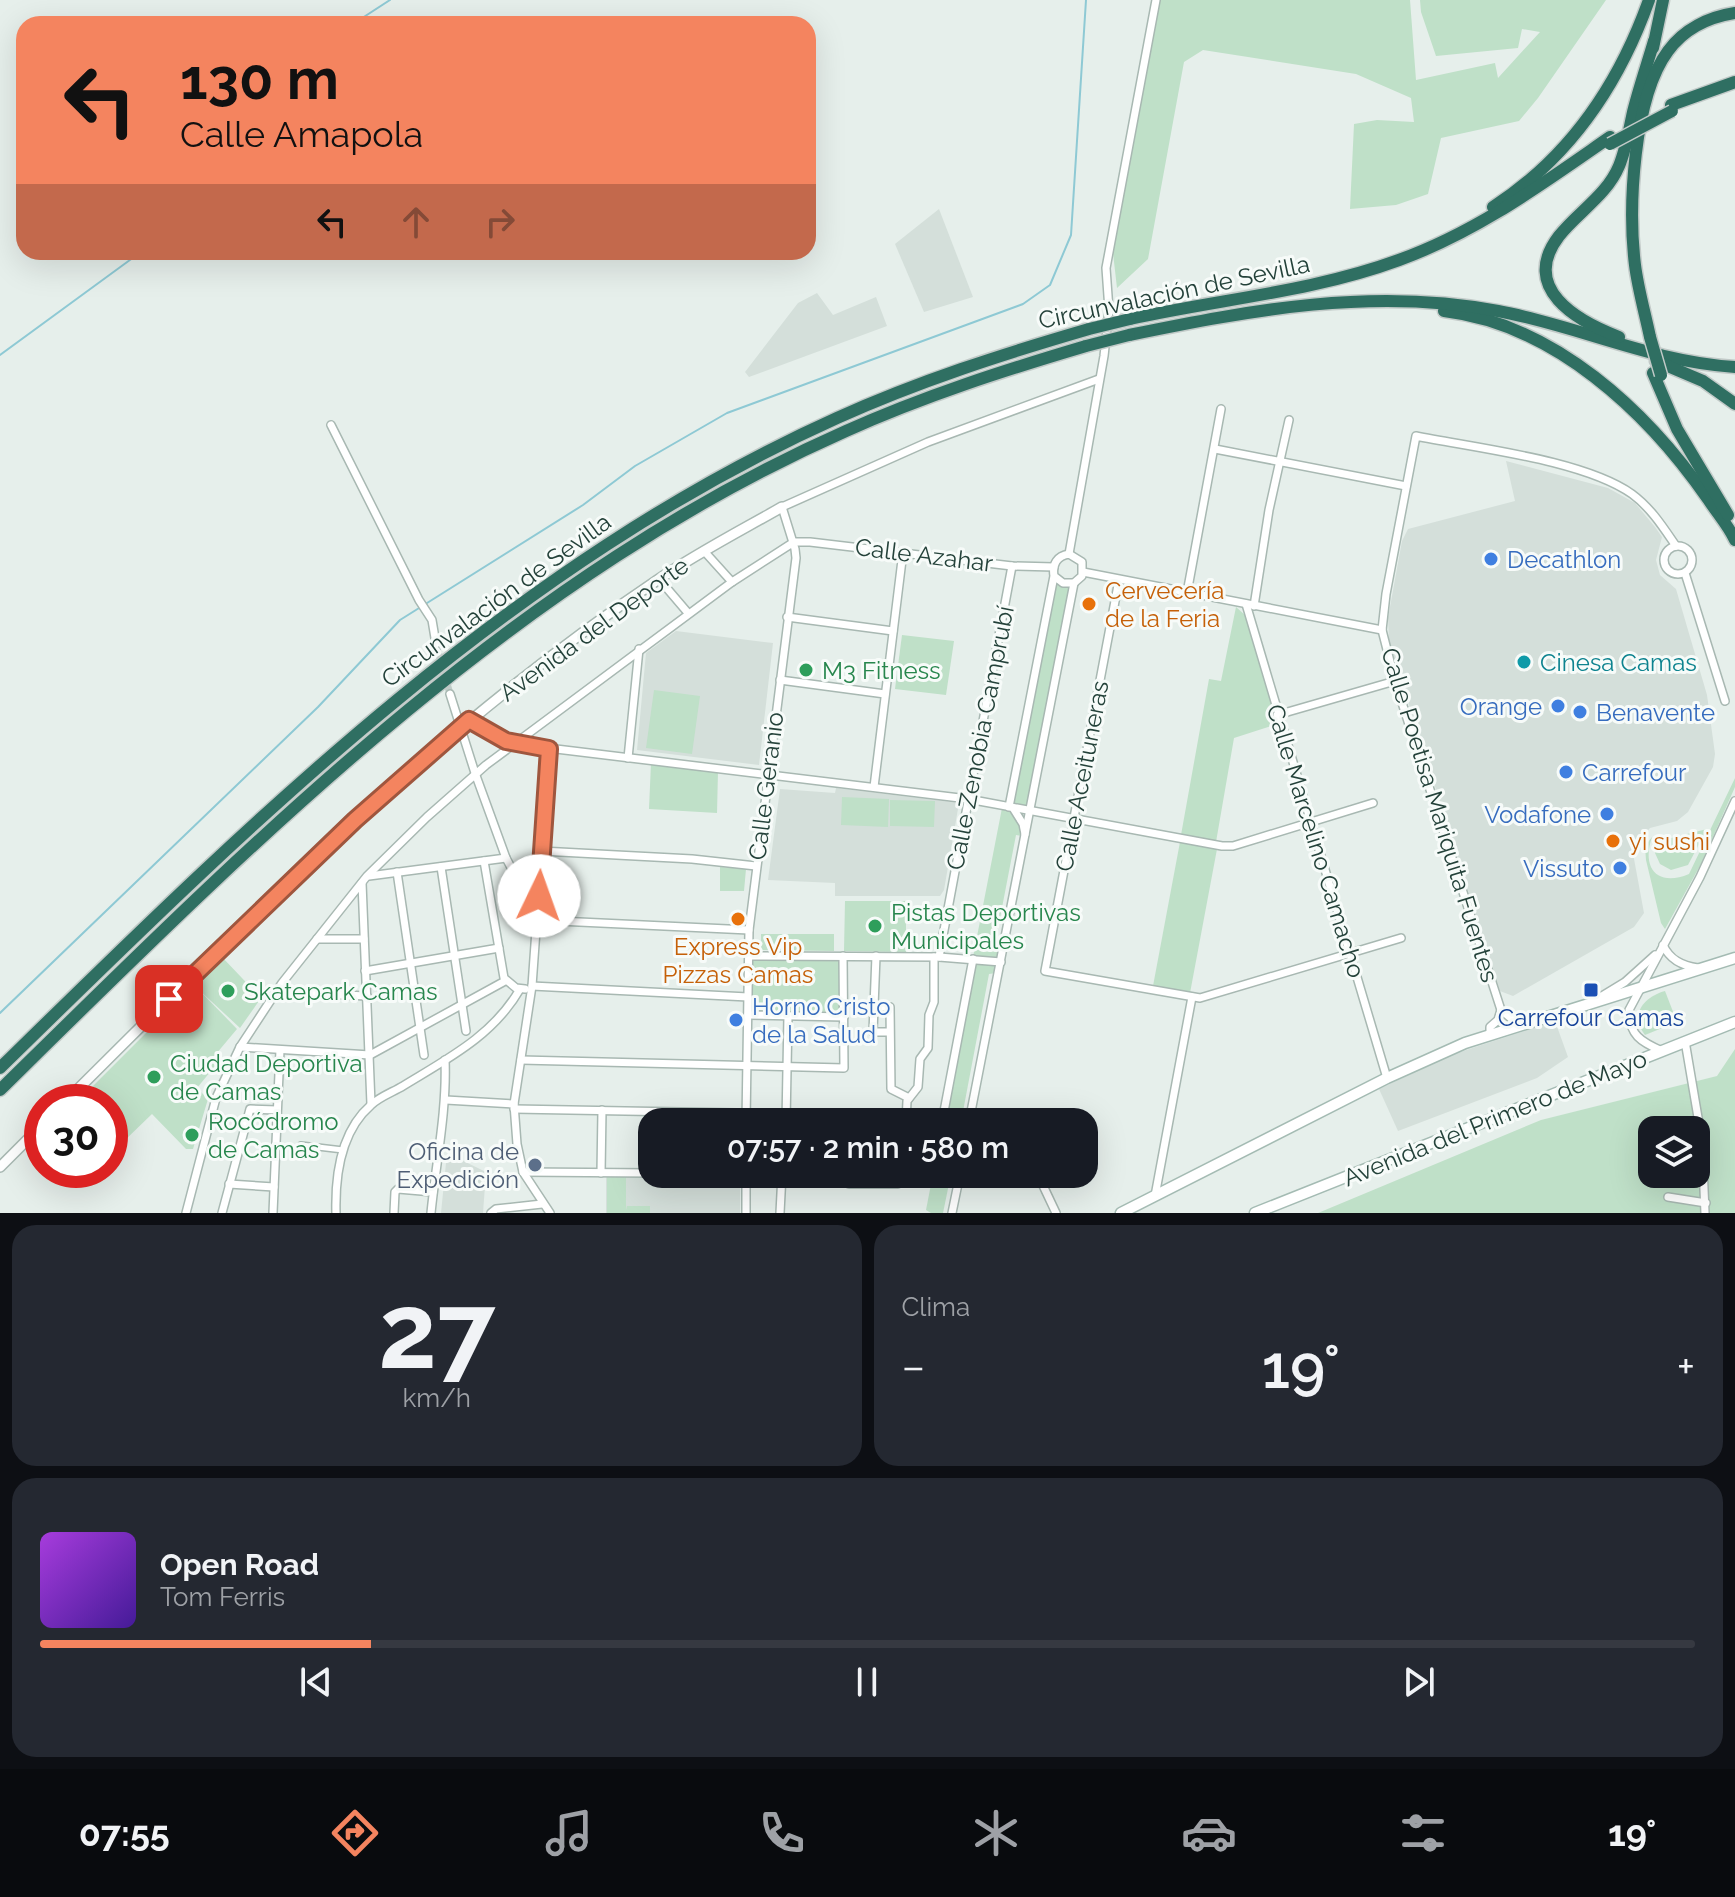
<!DOCTYPE html>
<html lang="es">
<meta charset="utf-8">
<style>
body{margin:0;font-family:Raleway,sans-serif;background:#242831;color:#f1f3f6;height:100vh;display:flex;flex-direction:column;font-size:30px;white-space:nowrap}
*{box-sizing:border-box;margin:0}
p{font-size:26px;color:#9ea1a6}
.icon{flex:none;width:44px;height:44px;fill:none;stroke:currentColor;stroke-width:2;stroke-linecap:round;stroke-linejoin:round}
.map{position:relative;height:1213px;overflow:hidden}
.panel{display:flex;flex-direction:column;gap:12px;padding:12px;background:#0d0f14;flex:1}
.panel>*{flex:none}
.banner{position:absolute;left:16px;top:16px;width:800px;height:244px;border-radius:24px;box-shadow:0 8px 32px #0002;background:#f4845f;color:#111;overflow:hidden}
.fabs{position:absolute;left:1638px;top:1116px;display:grid;gap:16px}
.fabs a{display:grid;place-items:center;width:72px;height:72px;border-radius:16px;background:#171b24;box-shadow:0 8px 32px #0002;font-size:40px}
.speed{position:absolute;left:24px;top:1084px;display:flex;gap:16px;font-size:40px;font-weight:700;text-align:center}
.speed>*{display:grid;place-content:center;width:104px;height:104px;border-radius:50%;background:#171b24;box-shadow:0 8px 32px #0002;line-height:1}
.speed .limit{border:12px solid #d22;background:#fff;color:#111}
.pin{position:absolute;display:grid;place-items:center;width:68px;height:68px;color:#fff;margin:-34px;border-radius:16px;box-shadow:0 4px 12px #0006}
.me{position:absolute;width:88px;margin:-44px;rotate:3deg;stroke-linejoin:round;filter:drop-shadow(0 0 6px #0008)}
.turn{display:flex;align-items:center;gap:28px;height:168px;padding:0 32px;font-size:36px}
.turn .icon{width:104px;height:104px;stroke-width:2.5}
.turn b{display:block;font-size:56px;line-height:68px}
.lanes{display:flex;align-items:center;height:76px;padding:0 32px;background:#0003;justify-content:center;gap:40px;direction:ltr}
.lanes .off{opacity:.35}
.big{font-size:60px;font-weight:600;line-height:1.1}
.panel .tile{flex:1;display:flex;flex-direction:column;justify-content:center;gap:12px;min-width:0;padding:0 28px;border-radius:24px;background:#242831}
.panel .dial{align-items:center;gap:0}
.dial b{font-size:104px;line-height:1}
.song{display:flex;align-items:center;gap:24px}
.cover{width:96px;height:96px;border-radius:12px;background:linear-gradient(135deg,hsl(280 70% 55%),hsl(260 70% 35%))}
.played{height:8px;border-radius:4px;background:linear-gradient(90deg,#f4845f 20%,#363941 20%)}
.keys{display:flex;justify-content:space-around;direction:ltr}
.heat{display:flex;justify-content:space-between;align-items:center;font-size:44px;direction:ltr}
.panel .tiles{flex:1;display:grid;gap:12px;grid-template-columns:1fr 1fr}
.tile:last-child{grid-column:span 2}
.trip{position:absolute;left:638px;top:1108px;width:460px;height:80px;border-radius:24px;background:#171b24;box-shadow:0 8px 32px #0002;font-weight:600;line-height:80px;text-align:center}
.dock{display:flex;height:128px;justify-content:space-around;align-items:center;background:#090b0e;color:#9ea1a6}
.dock .icon{width:56px;height:56px}
.dock .current{color:#f4845f}
.dock b{font-size:36px;color:#f1f3f6}
.map>svg:first-child{display:block}
.built{fill:#d4dfda}
.green{fill:#bfe0c8;fill-rule:evenodd}
.lines{fill:none;stroke-linecap:round;stroke-linejoin:round}
.stream{stroke:#8ec9d4;stroke-width:2}
.minor-tunnel{stroke:#bfccc8;stroke-width:7;stroke-dasharray:7 3.5;stroke-linecap:butt}
.pedestrian-casing{stroke:#a8b8b2;stroke-width:8}
.minor-casing{stroke:#a8b8b2;stroke-width:10}
.tertiary-casing{stroke:#a8b8b2;stroke-width:12}
.secondary-casing{stroke:#a4bbb3;stroke-width:13}
.motorway-casing{stroke:#c2cac8;stroke-width:15}
.pedestrian{stroke:#fff;stroke-width:5}
.minor{stroke:#fff;stroke-width:7}
.tertiary{stroke:#fff;stroke-width:9}
.secondary{stroke:#fff;stroke-width:10}
.motorway{stroke:#2f6f62;stroke-width:12}
.motorway-bridge-casing{stroke:#c2cac8;stroke-width:15;stroke-linecap:butt}
.motorway-bridge{stroke:#2f6f62;stroke-width:12}
.route-casing{stroke:#9f563e;stroke-width:20}
.route{stroke:#f4845f;stroke-width:14}
.shop-dot{fill:#3f7fe0;stroke:#f7fbf9;stroke-width:3}
.food-dot{fill:#e8710a;stroke:#f7fbf9;stroke-width:3}
.culture-dot{fill:#0f9aa8;stroke:#f7fbf9;stroke-width:3}
.leisure-dot{fill:#2e9e5b;stroke:#f7fbf9;stroke-width:3}
.transit-dot{fill:#1a4fb4;stroke:#f7fbf9;stroke-width:3}
.service-dot{fill:#5c6f8a;stroke:#f7fbf9;stroke-width:3}
.labels{text-anchor:middle;dominant-baseline:central;stroke-width:6;stroke-linejoin:round;paint-order:stroke}
.street-label{font-size:24px;fill:#24423a;stroke:#f7fbf9}
.shop-label{font-size:24px;fill:#366cbe;stroke:#f7fbf9;text-anchor:start}
.food-label{font-size:24px;fill:#c56008;stroke:#f7fbf9;text-anchor:start}
.culture-label{font-size:24px;fill:#0d838f;stroke:#f7fbf9;text-anchor:start}
.leisure-label{font-size:24px;fill:#27864d;stroke:#f7fbf9;text-anchor:start}
.transit-label{font-size:24px;fill:#164399;stroke:#f7fbf9}
.service-label{font-size:24px;fill:#4e5e75;stroke:#f7fbf9;text-anchor:end}
</style>
<div class="map">
<svg width="1735" height="1213" viewBox="0 0 1735 1213">
<rect width="100%" height="100%" fill="#e6efeb"/>
<g class="built">
<polygon points="939,209 973,297 924,312 895,244"/>
<polygon points="817,293 833,315 876,297 887,326 749,377 745,372 798,303"/>
<polygon points="1506,461 1608,488 1635,503 1655,527 1662,537 1656,560 1660,575 1676,589 1707,695 1715,754 1713,767 1688,812 1677,821 1650,828 1632,848 1644,913 1634,927 1513,996 1500,991 1389,642 1388,618 1402,541 1408,529 1515,501"/>
<polygon points="676,631 773,643 759,765 637,750 646,653"/>
<polygon points="836,788 959,803 944,890 940,896 835,896 835,883 768,880 780,789 835,793"/>
<polygon points="1555,1021 1568,1057 1537,1078 1398,1131 1379,1089 1454,1054"/>
<polygon points="447,1153 486,1172 483,1213 441,1213"/>
<polygon points="606,1176 740,1179 740,1213 606,1213"/>
</g>
<g class="green">
<polygon points="1160,0 1410,0 1416,80 1495,63 1498,78 1540,32 1522,29 1518,48 1436,56 1421,12 1420,0 1606,0 1538,98 1519,121 1441,138 1428,194 1396,205 1350,209 1354,124 1377,120 1414,122 1411,98 1356,74 1203,50 1184,62 1148,259 1117,288 1113,253"/>
<polygon points="1054,582 1061,587 1072,587 1030,809 1012,805"/>
<polygon points="1236,607 1245,615 1277,724 1234,738 1216,842 1181,835 1209,679 1221,681"/>
<polygon points="902,635 954,641 946,695 895,689"/>
<polygon points="654,690 700,696 692,754 646,748"/>
<polygon points="651,763 718,771 717,813 649,809"/>
<path d="M1735,778V787L1701,864L1665,929L1661,923L1646,860L1645,846L1652,837C1641,869 1658,887 1689,874Z"/>
<polygon points="842,797 889,799 888,827 841,825"/>
<polygon points="890,800 935,801 934,827 890,826"/>
<polygon points="1002,808 1011,811 1022,829 1022,836 1016,835 995,944 1000,945 997,959 973,957"/>
<polygon points="1707,829 1688,865 1671,870 1660,864 1655,853 1659,841"/>
<polygon points="1180,842 1217,849 1190,993 1153,986"/>
<polygon points="720,867 746,869 744,891 720,891"/>
<polygon points="845,901 906,901 906,952 844,951"/>
<polygon points="761,934 834,934 834,951 761,950"/>
<polygon points="222,957 261,998 240,1028 197,988 237,1029 211,1060 215,1066 197,1088 208,1099 193,1149 186,1149 152,1114 122,1143 110,1131 110,1102 82,1102 80,1099"/>
<polygon points="753,960 840,961 839,1012 752,1011"/>
<polygon points="974,960 996,964 996,973 989,974 961,1122 944,1122"/>
<path d="M1665,991L1677,1022L1645,1035C1629,1014 1644,997 1665,991Z"/>
<path d="M1735,1049V1213H1318L1541,1120L1717,1076ZM1652,1130H1696V1174H1652Z"/>
<polygon points="933,1174 951,1174 943,1213 931,1213 926,1210"/>
<polygon points="607,1177 626,1177 626,1210 627,1206 650,1206 650,1213 607,1213"/>
</g>
<g class="lines">
<g class="stream">
<polyline points="353,24 390,0"/>
<polyline points="0,355 134,257 137,252"/>
<polyline points="0,1013 318,707 400,620 583,505 635,466 727,413 1023,304 1050,285 1071,235 1086,0"/>
</g>
<polyline class="minor-tunnel" points="436,644 450,694"/>
<defs>
<polyline id="pedestrian" points="301,1145 343,1150"/>
<g id="minor">
<polyline points="331,425 419,600 432,620 436,644"/>
<polyline points="1215,449 1406,486"/>
<circle cx="1678" cy="560" r="14"/>
<polyline points="704,551 732,582"/>
<polyline points="1069,554 1104,356 1109,310 1106,268 1156,0"/>
<polyline points="1083,572 1382,630"/>
<polyline points="1685,573 1725,701"/>
<polyline points="659,579 688,613"/>
<polyline points="1119,580 1045,971 1200,998 1401,938"/>
<polyline points="1187,593 1221,409"/>
<polyline points="1246,604 1387,1078"/>
<polyline points="1254,606 1269,510 1289,420"/>
<polyline points="787,617 893,631"/>
<polyline points="780,680 885,694"/>
<polyline points="450,694 475,773 506,858 536,915"/>
<polyline points="1277,715 1395,681"/>
<polyline points="469,720 495,736 515,744 968,799 1222,846 1233,846 1373,803"/>
<polyline points="549,749 532,986 514,1104 517,1144 523,1172 550,1213"/>
<polyline points="628,758 639,649"/>
<polyline points="874,787 903,552"/>
<path d="M1009,807L1054,576C1052,564 1057,556 1069,554L1082,562V576L1074,583H1063L1054,576"/>
<polyline points="1013,808 1023,824 1025,834"/>
<polyline points="541,851 692,859 756,866"/>
<polyline points="484,861 504,978 516,988 525,989"/>
<polyline points="441,867 466,1031"/>
<polyline points="397,872 424,1055"/>
<polyline points="369,876 506,858"/>
<polyline points="362,883 371,1104"/>
<polyline points="537,920 749,930"/>
<polyline points="317,939 364,939"/>
<path d="M1663,945C1670,960 1682,966 1698,968"/>
<polyline points="749,956 939,957 1001,962"/>
<polyline points="876,956 873,1032 889,1032"/>
<polyline points="939,957 1012,566"/>
<polyline points="365,971 499,948"/>
<polyline points="532,986 748,997"/>
<polyline points="277,992 367,996"/>
<polyline points="1602,996 1625,982 1655,955"/>
<polyline points="874,1007 890,1007 891,1089 909,1098"/>
<path d="M1501,1010L1395,681L1382,630L1386,594L1416,436C1475,448 1584,460 1632,494C1651,508 1663,527 1676,546"/>
<polyline points="1501,1010 1519,1025"/>
<polyline points="748,1015 844,1017"/>
<polyline points="1490,1034 1490,1027 1498,1020 1501,1010"/>
<polyline points="1685,1041 1702,1141 1705,1213"/>
<polyline points="240,1047 370,1055 505,981"/>
<path d="M1662,1051C1641,1042 1629,1035 1629,1010L1700,877L1735,801"/>
<polyline points="521,1060 844,1068 843,956"/>
<polyline points="446,1100 514,1104"/>
<polyline points="514,1109 786,1114"/>
<polyline points="746,1122 749,930 796,558 795,549 782,507 928,442 1099,379"/>
<polyline points="786,1122 788,1016"/>
<polyline points="846,1122 847,1115"/>
<polyline points="906,1122 907,1101 918,1087 920,1059 928,1048 929,1015 934,1002 934,957"/>
<polyline points="942,1122 973,959"/>
<polyline points="969,1122 1074,583"/>
<polyline points="523,1172 652,1173"/>
<polyline points="601,1173 602,1110"/>
<polyline points="684,1174 845,1178"/>
<polyline points="1039,1177 1056,1213"/>
<polyline points="845,1178 849,1184 898,1184 898,1174"/>
<polyline points="229,1184 274,1187"/>
<polyline points="1155,1196 1192,997"/>
<polyline points="1668,1197 1706,1203"/>
<polyline points="186,1213 216,1098 240,1047 282,983 367,876 427,817 486,765 732,582 794,542 810,542 1012,566 1054,567"/>
<polyline points="222,1213 250,1109 277,1110"/>
<polyline points="273,1213 280,1050"/>
<path d="M336,1213C335,1176 341,1131 371,1105C379,1097 393,1092 403,1086C447,1059 493,1036 520,989"/>
<polyline points="394,1213 395,1192 398,1189 433,1192"/>
<path d="M431,1213C436,1162 447,1111 445,1060"/>
<polyline points="491,1213 496,1209 542,1204"/>
<polyline points="746,1213 746,1174"/>
<polyline points="780,1213 782,1174"/>
<polyline points="952,1213 960,1174"/>
</g>
<g id="tertiary">
<path d="M65,1102C252,916 437,728 656,581C697,553 740,531 782,507"/>
<polyline points="0,1167 42,1125"/>
</g>
<g id="secondary">
<polyline points="1121,1213 1387,1078 1465,1043 1735,958"/>
<polyline points="1255,1213 1735,1022"/>
</g>
<g id="motorway">
<polyline points="1653,48 1663,0"/>
<polyline points="1671,105 1735,82"/>
<path d="M1493,207C1569,158 1619,84 1649,0"/>
<path d="M1444,311C1554,324 1647,411 1708,499C1717,513 1728,525 1735,540"/>
<path d="M1130,319C1220,299 1312,292 1399,260C1477,232 1542,184 1610,137"/>
<path d="M1129,335C1251,310 1374,287 1498,311C1579,326 1652,362 1735,367"/>
<path d="M1619,337C1577,321 1519,288 1559,236C1578,212 1607,195 1619,166C1626,149 1629,130 1633,112C1639,88 1647,65 1654,41"/>
<path d="M1650,337C1645,313 1638,289 1635,265C1628,208 1633,98 1668,51C1684,29 1709,17 1735,13"/>
<polyline points="1656,361 1703,381 1735,404"/>
<polyline points="1653,373 1677,429 1728,515"/>
<path d="M0,1068C253,820 510,565 837,418C919,381 1003,354 1089,329"/>
<path d="M0,1090C254,840 515,577 846,431C924,396 1005,370 1086,346"/>
</g>
</defs>
<use href="#pedestrian" class="pedestrian-casing"/>
<use href="#minor" class="minor-casing"/>
<use href="#tertiary" class="tertiary-casing"/>
<use href="#secondary" class="secondary-casing"/>
<use href="#motorway" class="motorway-casing"/>
<use href="#pedestrian" class="pedestrian"/>
<use href="#minor" class="minor"/>
<use href="#tertiary" class="tertiary"/>
<use href="#secondary" class="secondary"/>
<use href="#motorway" class="motorway"/>
<defs>
<g id="motorway-bridge">
<polyline points="1610,144 1672,111"/>
<polyline points="1089,329 1130,319"/>
<polyline points="1650,337 1661,375"/>
<polyline points="1086,346 1129,335"/>
</g>
</defs>
<use href="#motorway-bridge" class="motorway-bridge-casing"/>
<use href="#motorway-bridge" class="motorway-bridge"/>
</g>
<g class="lines">
<defs>
<polyline id="route" points="169,999 355,820 469,720 506,741 549,749 539,896"/>
</defs>
<use href="#route" class="route-casing"/>
<use href="#route" class="route"/>
</g>
<g class="shop-dot">
<circle cx="1491" cy="559" r="8"/>
<circle cx="1558" cy="706" r="8"/>
<circle cx="1580" cy="712" r="8"/>
<circle cx="1566" cy="772" r="8"/>
<circle cx="1607" cy="814" r="8"/>
<circle cx="1620" cy="868" r="8"/>
<circle cx="736" cy="1020" r="8"/>
</g>
<g class="food-dot">
<circle cx="1089" cy="604" r="8"/>
<circle cx="1613" cy="841" r="8"/>
<circle cx="738" cy="919" r="8"/>
</g>
<circle class="culture-dot" cx="1524" cy="662" r="8"/>
<g class="leisure-dot">
<circle cx="806" cy="670" r="8"/>
<circle cx="875" cy="926" r="8"/>
<circle cx="228" cy="991" r="8"/>
<circle cx="154" cy="1077" r="8"/>
<circle cx="192" cy="1135" r="8"/>
</g>
<rect class="transit-dot" x="1583" y="982" width="16" height="16" rx="4"/>
<circle class="service-dot" cx="535" cy="1165" r="8"/>
<g class="labels">
<g class="street-label">
<text transform="translate(1174 292) rotate(-12)">Circunvalación de Sevilla</text>
<text transform="translate(924 555) rotate(7)">Calle Azahar</text>
<text transform="translate(496 600) rotate(-36)">Circunvalación de Sevilla</text>
<text transform="translate(594 629) rotate(-36)">Avenida del Deporte</text>
<text transform="translate(980 738) rotate(-79)">Calle Zenobia Camprubí</text>
<text transform="translate(1082 776) rotate(-79)">Calle Aceituneras</text>
<text transform="translate(766 786) rotate(-83)">Calle Geranio</text>
<text transform="translate(1440 815) rotate(73)">Calle Poetisa Mariquita Fuentes</text>
<text transform="translate(1316 841) rotate(73)">Calle Marcelino Camacho</text>
<text transform="translate(1495 1118) rotate(-22)">Avenida del Primero de Mayo</text>
</g>
<g class="shop-label">
<text x="1507" y="559">Decathlon</text>
<text x="1542" y="706" text-anchor="end">Orange</text>
<text x="1596" y="712">Benavente</text>
<text x="1582" y="772">Carrefour</text>
<text x="1591" y="814" text-anchor="end">Vodafone</text>
<text x="1604" y="868" text-anchor="end">Vissuto</text>
<text x="752" y="1006">Horno Cristo<tspan x="752" dy="28">de la Salud</tspan></text>
</g>
<g class="food-label">
<text x="1105" y="590">Cervecería<tspan x="1105" dy="28">de la Feria</tspan></text>
<text x="1629" y="841">yi sushi</text>
<text x="738" y="946" text-anchor="middle">Express Vip<tspan x="738" dy="28">Pizzas Camas</tspan></text>
</g>
<g class="culture-label">
<text x="1540" y="662">Cinesa Camas</text>
</g>
<g class="leisure-label">
<text x="822" y="670">M3 Fitness</text>
<text x="891" y="912">Pistas Deportivas<tspan x="891" dy="28">Municipales</tspan></text>
<text x="244" y="991">Skatepark Camas</text>
<text x="170" y="1063">Ciudad Deportiva<tspan x="170" dy="28">de Camas</tspan></text>
<text x="208" y="1121">Rocódromo<tspan x="208" dy="28">de Camas</tspan></text>
</g>
<g class="transit-label">
<text x="1591" y="1017">Carrefour Camas</text>
</g>
<g class="service-label">
<text x="519" y="1151">Oficina de<tspan x="519" dy="28">Expedición</tspan></text>
</g>
</g>
</svg>
<div class="fabs">
<a><svg class="icon" aria-label="layers" viewBox="0 0 24 24"><path d="M12 4l9 5-9 5-9-5zM3 14l9 5 9-5"/></svg></a>
</div>
<div class="speed"><div class="limit">30</div></div>
<div class="pin" style="left:169px;top:999px;background:#d93025"><svg class="icon" aria-label="arrive" viewBox="0 0 24 24"><path d="M6 21V4h12l-3 4 3 4H6"/></svg></div>
<svg class="me" style="left:539px;top:896px" viewBox="-20 -20 40 40"><circle r="19" fill="#fff"/><path d="M0-13L10 11 0 6-10 11z" fill="#f4845f"/></svg>
<div class="trip">07:57 · 2 min · 580 m</div>
<div class="banner">
<div class="turn"><svg class="icon" aria-label="left" viewBox="0 0 24 24"><path d="M17 20v-9H6M10 6l-5 5 5 5"/></svg><div><b>130 m</b>Calle Amapola</div></div>
<div class="lanes"><svg class="icon" aria-label="left" viewBox="0 0 24 24"><path d="M17 20v-9H6M10 6l-5 5 5 5"/></svg><svg class="icon off" aria-label="ahead" viewBox="0 0 24 24"><path d="M12 20V5M6 11l6-6 6 6"/></svg><svg class="icon off" aria-label="right" viewBox="0 0 24 24"><path d="M7 20v-9h11M14 6l5 5-5 5"/></svg></div>
</div>
</div>
<section class="panel">
<div class="tiles">
<div class="tile dial"><b>27</b><p>km/h</p></div>
<div class="tile"><p>Clima</p>
<div class="heat"><a>−</a><b class="big">19°</b><a>+</a></div>
</div>
<div class="tile">
<div class="song"><i class="cover"></i><div><b>Open Road</b><p>Tom Ferris</p></div></div>
<div class="played"></div>
<div class="keys"><svg class="icon" aria-label="previous" viewBox="0 0 24 24"><path d="M18 5L8 12l10 7zM5 5v14"/></svg><svg class="icon" aria-label="pause" viewBox="0 0 24 24"><path d="M8 5v14M16 5v14"/></svg><svg class="icon" aria-label="next" viewBox="0 0 24 24"><path d="M6 5l10 7-10 7zM19 5v14"/></svg></div>
</div>
</div>
</section>
<nav class="dock">
<b>07:55</b>
<svg class="icon current" aria-label="directions" viewBox="0 0 24 24"><path d="M12 3l9 9-9 9-9-9zM9 14v-3h6M13 9l2 2-2 2"/></svg>
<svg class="icon" aria-label="music" viewBox="0 0 24 24"><path d="M9 18V5l10-2v13"/><circle cx="6" cy="18" r="3"/><circle cx="16" cy="16" r="3"/></svg>
<svg class="icon" aria-label="phone" viewBox="0 0 24 24"><path d="M5 4h4l2 5-3 2q2 4 5 5l2-3 5 2v4C11 20 4 13 5 4z"/></svg>
<svg class="icon" aria-label="climate" viewBox="0 0 24 24"><path d="M12 3v18M4 7l16 10M4 17L20 7"/></svg>
<svg class="icon" aria-label="car" viewBox="0 0 24 24"><path d="M5 17H2v-5l4-1 3-4h7l3 4 3 1v5h-3M9 17h6M6 11h13"/><circle cx="7" cy="17" r="2"/><circle cx="17" cy="17" r="2"/></svg>
<svg class="icon" aria-label="filters" viewBox="0 0 24 24"><path d="M4 7h16M4 17h16"/><circle cx="9" cy="7" r="2"/><circle cx="15" cy="17" r="2"/></svg>
<b>19°</b>
</nav>
